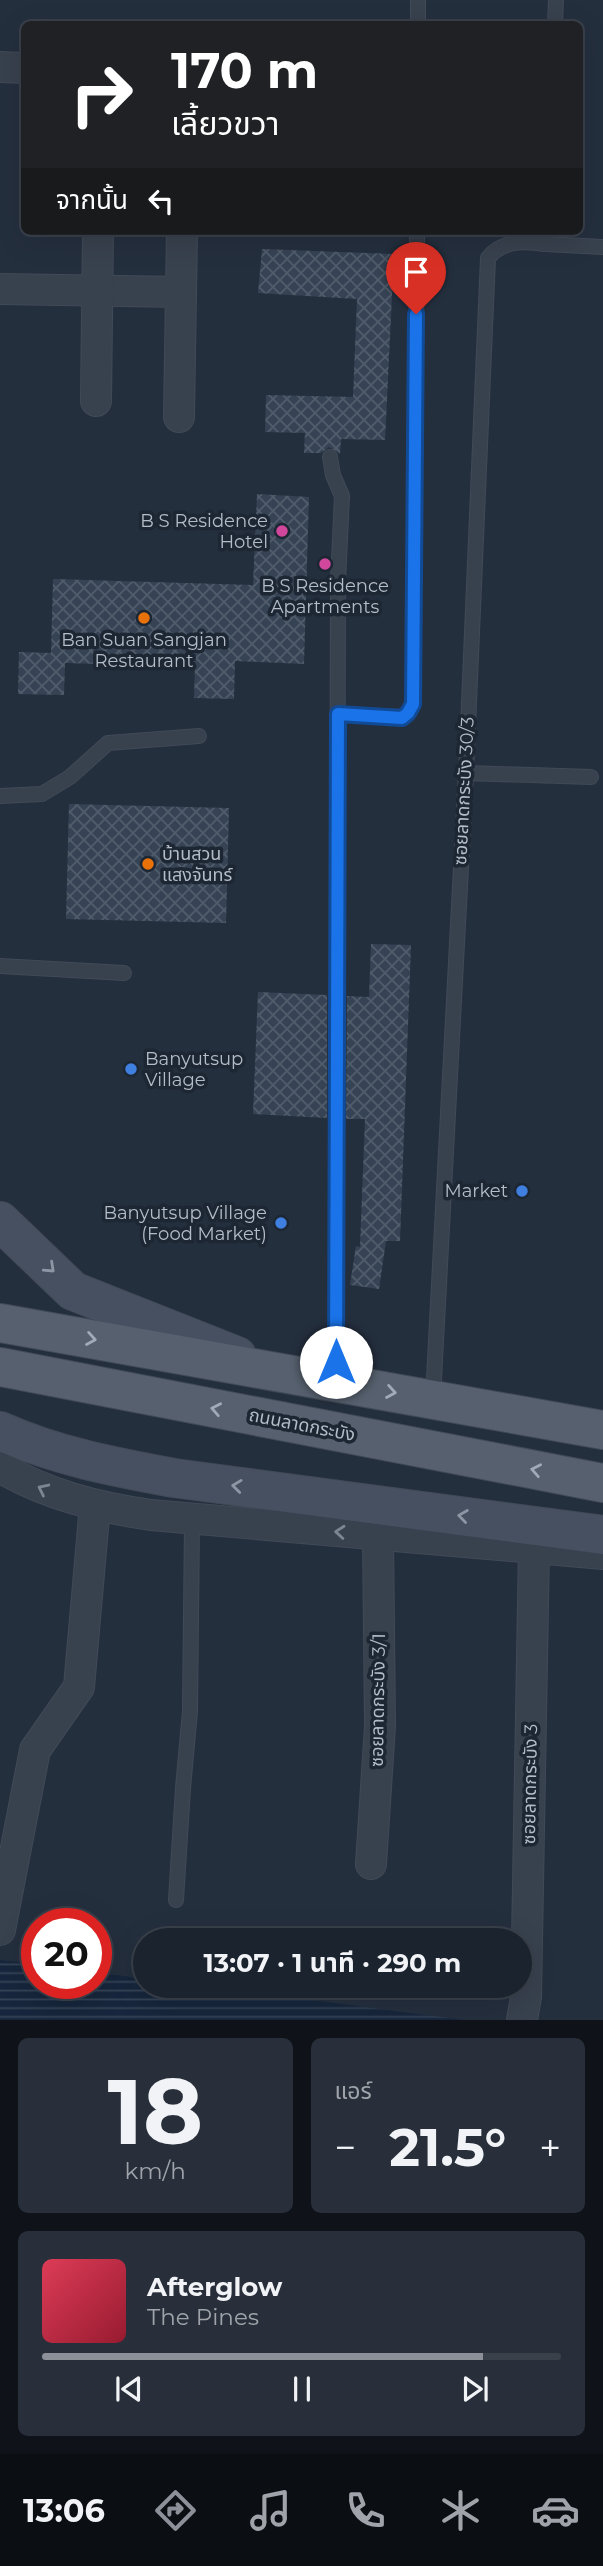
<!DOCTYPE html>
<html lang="th">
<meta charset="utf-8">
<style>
body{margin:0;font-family:Montserrat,"Noto Sans Thai",sans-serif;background:#282f3a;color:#f1f3f6;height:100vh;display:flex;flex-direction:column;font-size:26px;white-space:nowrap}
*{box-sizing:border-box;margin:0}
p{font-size:23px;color:#a0a4aa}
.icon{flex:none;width:38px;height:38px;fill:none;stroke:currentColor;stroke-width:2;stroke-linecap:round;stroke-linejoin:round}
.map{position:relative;height:2020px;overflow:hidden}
.drawer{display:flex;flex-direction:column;gap:18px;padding:18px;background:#0f1319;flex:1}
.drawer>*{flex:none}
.guide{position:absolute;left:21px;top:21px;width:562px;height:214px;border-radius:10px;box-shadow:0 7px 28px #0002,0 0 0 2px #39404a;background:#202124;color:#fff;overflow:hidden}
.speed{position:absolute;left:21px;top:1908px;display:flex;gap:14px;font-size:35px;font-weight:700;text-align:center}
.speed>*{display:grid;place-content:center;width:91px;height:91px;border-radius:50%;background:#1b232e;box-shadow:0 7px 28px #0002,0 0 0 2px #39404a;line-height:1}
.speed .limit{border:10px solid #d22;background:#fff;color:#111}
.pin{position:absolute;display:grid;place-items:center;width:60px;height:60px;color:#fff;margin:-72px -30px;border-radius:50% 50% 50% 0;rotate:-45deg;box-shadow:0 0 7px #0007}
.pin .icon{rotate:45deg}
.me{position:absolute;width:77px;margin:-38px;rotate:0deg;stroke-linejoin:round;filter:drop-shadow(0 0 5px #0008)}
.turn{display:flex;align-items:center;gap:24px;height:147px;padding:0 35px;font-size:32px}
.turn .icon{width:91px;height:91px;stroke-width:2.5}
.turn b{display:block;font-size:49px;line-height:60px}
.then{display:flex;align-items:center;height:66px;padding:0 35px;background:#0003;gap:14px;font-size:26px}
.big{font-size:52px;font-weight:700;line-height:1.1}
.drawer .tile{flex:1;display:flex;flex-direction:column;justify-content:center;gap:10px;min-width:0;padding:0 24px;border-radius:10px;background:#282f3a}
.drawer .dial{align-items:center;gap:0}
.dial b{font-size:91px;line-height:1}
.song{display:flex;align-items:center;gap:21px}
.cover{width:84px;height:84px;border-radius:10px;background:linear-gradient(135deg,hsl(350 70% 55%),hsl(350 70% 35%))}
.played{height:7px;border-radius:4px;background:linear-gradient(90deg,#8c9099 85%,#39404a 85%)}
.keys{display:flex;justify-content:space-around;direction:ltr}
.heat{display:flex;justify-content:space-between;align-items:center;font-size:38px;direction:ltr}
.drawer .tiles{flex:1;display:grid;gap:18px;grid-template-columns:1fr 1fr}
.tile:last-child{grid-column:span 2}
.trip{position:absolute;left:133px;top:1928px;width:399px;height:70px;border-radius:35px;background:#1b232e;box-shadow:0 7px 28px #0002,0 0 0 2px #39404a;font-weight:700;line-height:70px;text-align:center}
.tabs{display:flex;height:112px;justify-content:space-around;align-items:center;background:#0b0e12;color:#a0a4aa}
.tabs .icon{width:49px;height:49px}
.tabs .current{color:#8c9099}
.tabs b{font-size:32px;color:#f1f3f6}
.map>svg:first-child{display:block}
.water{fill:url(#water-rules)}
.building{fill:url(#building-cross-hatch)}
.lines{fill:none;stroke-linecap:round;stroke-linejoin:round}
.service-casing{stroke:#414a57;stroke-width:16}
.minor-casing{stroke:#414a57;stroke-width:32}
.secondary-casing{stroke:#414a57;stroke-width:40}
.primary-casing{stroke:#414a57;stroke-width:40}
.service{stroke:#38414e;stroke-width:14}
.minor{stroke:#38414e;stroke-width:30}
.secondary{stroke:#465061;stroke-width:38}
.primary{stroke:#56606e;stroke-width:38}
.oneway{stroke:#8e96a5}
.oneway2{stroke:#a1aab7}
.oneway3{stroke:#7c8592}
.route-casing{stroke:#114b97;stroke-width:18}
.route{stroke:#1a73e8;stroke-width:12}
.hotel-dot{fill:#d1479c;stroke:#1d2633;stroke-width:2.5}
.food-dot{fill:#e8710a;stroke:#1d2633;stroke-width:2.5}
.shop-dot{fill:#3f7fe0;stroke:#1d2633;stroke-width:2.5}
.labels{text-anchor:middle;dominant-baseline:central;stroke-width:7;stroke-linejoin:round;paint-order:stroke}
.poi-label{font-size:18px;fill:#b4bcc9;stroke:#1d2633;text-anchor:end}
.street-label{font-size:18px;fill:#b4bcc9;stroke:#1d2633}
</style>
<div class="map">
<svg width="603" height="2020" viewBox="0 0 603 2020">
<defs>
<pattern id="water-rules" width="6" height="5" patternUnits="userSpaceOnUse" patternTransform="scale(1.75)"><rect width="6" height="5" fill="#17263c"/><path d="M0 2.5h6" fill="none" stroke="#364457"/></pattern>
<pattern id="building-cross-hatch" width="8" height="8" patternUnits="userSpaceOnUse" patternTransform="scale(1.75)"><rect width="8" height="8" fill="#364354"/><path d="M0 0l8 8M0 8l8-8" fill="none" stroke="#515c6b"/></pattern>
</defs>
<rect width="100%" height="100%" fill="#242f3e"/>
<polygon class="water" points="0,1960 37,1964 37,1983 96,1983 96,1972 145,1979 145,1986 205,1986 464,2020 0,2020"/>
<g class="building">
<polygon points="262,249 394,254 385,440 341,439 340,454 329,447 321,453 304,453 305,433 265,432 266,395 353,397 357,299 258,293"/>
<polygon points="257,494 309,497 304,664 235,661 234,699 194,698 195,667 65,663 64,695 18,694 19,652 51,653 53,579 253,585"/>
<polygon points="69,804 229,808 226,923 66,919"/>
<polygon points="371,944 411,945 400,1241 386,1241 379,1289 350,1285 356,1246 360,1247 365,1119 346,1119 347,996 369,997"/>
<polygon points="258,992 327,995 327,1118 253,1114"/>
</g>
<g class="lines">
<defs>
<g id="service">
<polyline points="418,24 418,0"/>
<polyline points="555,24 556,0"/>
<polyline points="545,244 603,247"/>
<polyline points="330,457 333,475 342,496 338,581 336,1381"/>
<polyline points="338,714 402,717 408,713 413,704 417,231"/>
<polyline points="466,773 591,777"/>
<polyline points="0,796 42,794 70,777 108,743 199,736"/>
<polyline points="0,966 124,973"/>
<path d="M433,1398L466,773L488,258C502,240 524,241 545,244L546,231"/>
<polyline points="176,1900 183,1788 190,1711 192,1520"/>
</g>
<g id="minor">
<polyline points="0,67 24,68"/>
<polyline points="0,289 181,292"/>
<polyline points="96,401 98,231"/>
<polyline points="179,417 182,231"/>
<path d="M0,1467C47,1495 97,1507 151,1515L603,1554"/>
<polyline points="371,1864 380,1726 378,1535"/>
<polyline points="0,1930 35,1750 79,1687 95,1505"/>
<polyline points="522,2020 526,1997 534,1547"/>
</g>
<g id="secondary">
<polyline points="0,1221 73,1291 237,1356"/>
<path d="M0,1431C56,1456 114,1467 174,1478L603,1535"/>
</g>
<g id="primary">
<polyline points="0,1323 603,1430"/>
<polyline points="0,1367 603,1483"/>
</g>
</defs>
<use href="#service" class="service-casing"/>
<use href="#minor" class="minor-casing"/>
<use href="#secondary" class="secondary-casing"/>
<use href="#primary" class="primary-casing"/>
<use href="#service" class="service"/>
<use href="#minor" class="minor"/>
<use href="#secondary" class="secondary"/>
<use href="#primary" class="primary"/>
</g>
<defs><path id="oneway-chevron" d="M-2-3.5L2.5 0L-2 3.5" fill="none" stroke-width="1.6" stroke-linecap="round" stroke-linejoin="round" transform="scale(1.75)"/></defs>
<g class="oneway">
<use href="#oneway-chevron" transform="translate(50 1268) rotate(43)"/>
<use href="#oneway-chevron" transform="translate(237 1486) rotate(-173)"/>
<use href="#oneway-chevron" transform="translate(463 1516) rotate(-172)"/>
</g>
<g class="oneway2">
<use href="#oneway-chevron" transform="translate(91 1339) rotate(10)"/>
<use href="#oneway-chevron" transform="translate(391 1392) rotate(10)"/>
<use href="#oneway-chevron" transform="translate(216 1409) rotate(-169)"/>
<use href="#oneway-chevron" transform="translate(536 1470) rotate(-169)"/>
</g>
<g class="oneway3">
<use href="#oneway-chevron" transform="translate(43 1489) rotate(-154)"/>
<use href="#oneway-chevron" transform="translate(340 1532) rotate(-175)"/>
</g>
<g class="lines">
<defs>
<polyline id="route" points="336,1362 338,714 402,718 408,713 413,704 416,314"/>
</defs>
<use href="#route" class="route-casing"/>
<use href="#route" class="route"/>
</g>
<g class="hotel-dot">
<circle cx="282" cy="531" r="7"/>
<circle cx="325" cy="564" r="7"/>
</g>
<g class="food-dot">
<circle cx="144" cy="618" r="7"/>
<circle cx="148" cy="864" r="7"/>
</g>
<g class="shop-dot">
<circle cx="131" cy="1069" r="7"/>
<circle cx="522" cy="1191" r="7"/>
<circle cx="281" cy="1223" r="7"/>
</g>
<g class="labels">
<g class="poi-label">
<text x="268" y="521">B S Residence<tspan x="268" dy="21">Hotel</tspan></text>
<text x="325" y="586" text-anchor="middle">B S Residence<tspan x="325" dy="21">Apartments</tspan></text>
<text x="144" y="640" text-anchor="middle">Ban Suan Sangjan<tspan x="144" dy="21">Restaurant</tspan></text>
<text x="162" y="854" text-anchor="start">บ้านสวน<tspan x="162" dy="21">แสงจันทร์</tspan></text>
<text x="145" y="1059" text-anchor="start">Banyutsup<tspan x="145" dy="21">Village</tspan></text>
<text x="508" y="1191">Market</text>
<text x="267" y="1213">Banyutsup Village<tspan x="267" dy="21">(Food Market)</tspan></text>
</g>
<g class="street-label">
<text transform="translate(464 791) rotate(-87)">ซอยลาดกระบัง 30/3</text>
<text transform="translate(302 1425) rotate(11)">ถนนลาดกระบัง</text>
<text transform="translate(378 1700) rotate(-89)">ซอยลาดกระบัง 3/1</text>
<text transform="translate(530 1784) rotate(-89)">ซอยลาดกระบัง 3</text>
</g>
</g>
</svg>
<div class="speed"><div class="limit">20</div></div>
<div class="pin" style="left:416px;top:314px;background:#d93025"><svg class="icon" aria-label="arrive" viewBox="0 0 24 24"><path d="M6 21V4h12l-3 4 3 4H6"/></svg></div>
<svg class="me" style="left:336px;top:1362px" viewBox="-20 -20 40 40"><circle r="19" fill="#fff"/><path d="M0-13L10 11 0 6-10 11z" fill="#1a73e8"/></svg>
<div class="trip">13:07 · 1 นาที · 290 m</div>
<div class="guide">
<div class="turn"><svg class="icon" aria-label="right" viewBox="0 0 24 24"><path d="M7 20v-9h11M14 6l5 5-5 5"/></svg><div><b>170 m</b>เลี้ยวขวา</div></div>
<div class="then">จากนั้น<svg class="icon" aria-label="left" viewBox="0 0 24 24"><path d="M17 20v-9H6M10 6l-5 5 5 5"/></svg></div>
</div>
</div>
<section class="drawer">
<div class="tiles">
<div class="tile dial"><b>18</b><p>km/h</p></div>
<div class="tile"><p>แอร์</p>
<div class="heat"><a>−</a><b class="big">21.5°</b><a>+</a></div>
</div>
<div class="tile">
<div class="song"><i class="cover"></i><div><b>Afterglow</b><p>The Pines</p></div></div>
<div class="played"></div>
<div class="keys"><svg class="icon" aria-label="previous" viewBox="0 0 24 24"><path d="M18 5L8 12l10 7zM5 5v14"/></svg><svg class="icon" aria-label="pause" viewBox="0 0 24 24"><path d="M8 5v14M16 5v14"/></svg><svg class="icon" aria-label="next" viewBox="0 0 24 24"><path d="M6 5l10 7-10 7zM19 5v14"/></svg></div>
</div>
</div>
</section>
<nav class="tabs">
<b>13:06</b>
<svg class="icon current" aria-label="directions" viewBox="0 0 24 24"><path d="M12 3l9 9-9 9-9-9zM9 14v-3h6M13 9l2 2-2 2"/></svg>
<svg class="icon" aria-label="music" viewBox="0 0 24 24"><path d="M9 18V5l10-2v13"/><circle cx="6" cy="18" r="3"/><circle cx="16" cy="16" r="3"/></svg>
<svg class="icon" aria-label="phone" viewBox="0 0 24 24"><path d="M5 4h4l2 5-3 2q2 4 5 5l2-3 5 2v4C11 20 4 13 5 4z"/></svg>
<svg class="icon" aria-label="climate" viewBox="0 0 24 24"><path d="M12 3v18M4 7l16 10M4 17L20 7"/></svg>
<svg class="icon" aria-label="car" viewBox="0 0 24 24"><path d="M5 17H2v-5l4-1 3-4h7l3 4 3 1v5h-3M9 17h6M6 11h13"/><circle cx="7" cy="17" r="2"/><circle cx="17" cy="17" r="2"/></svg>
</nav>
